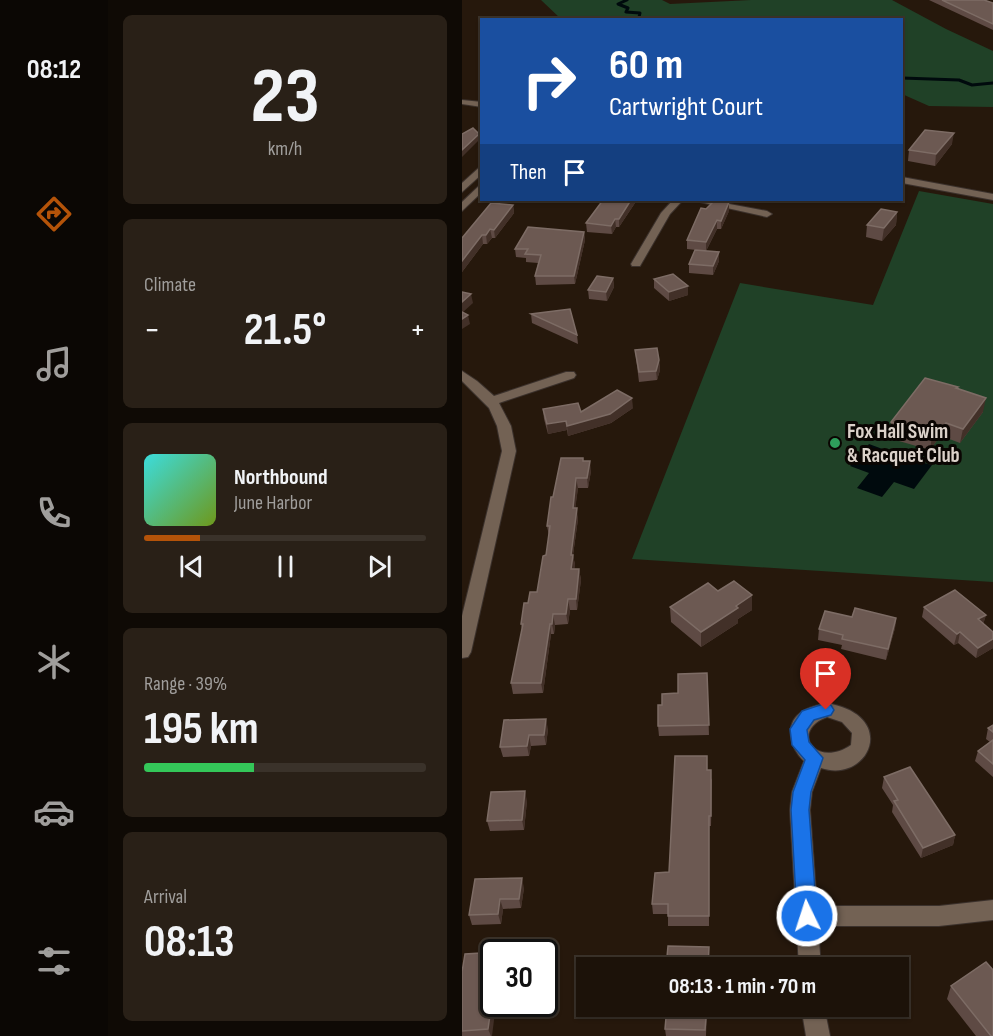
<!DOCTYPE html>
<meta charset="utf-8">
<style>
body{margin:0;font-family:"Sofia Sans Condensed",sans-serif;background:#292017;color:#f1f3f6;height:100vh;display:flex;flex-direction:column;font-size:22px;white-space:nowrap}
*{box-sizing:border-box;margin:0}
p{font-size:20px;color:#a09e9c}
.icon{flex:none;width:33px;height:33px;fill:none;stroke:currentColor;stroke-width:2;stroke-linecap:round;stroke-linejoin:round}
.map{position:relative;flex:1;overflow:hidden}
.drawer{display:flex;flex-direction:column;gap:15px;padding:15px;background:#0f0a05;width:354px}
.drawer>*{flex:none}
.guide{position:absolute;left:18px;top:18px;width:423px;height:183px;border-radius:0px;box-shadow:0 2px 4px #0004,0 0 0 2px #3a322a;background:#1a4fa0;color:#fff;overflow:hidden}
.speed{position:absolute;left:18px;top:939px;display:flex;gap:12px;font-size:30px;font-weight:700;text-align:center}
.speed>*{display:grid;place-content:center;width:78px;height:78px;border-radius:50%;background:#1c1209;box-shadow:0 2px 4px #0004,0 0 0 2px #3a322a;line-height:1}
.speed .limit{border:3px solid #111;border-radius:9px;background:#fff;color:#111}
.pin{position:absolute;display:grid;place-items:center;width:51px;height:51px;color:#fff;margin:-62px -26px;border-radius:50% 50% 50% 0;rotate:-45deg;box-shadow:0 0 6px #0007}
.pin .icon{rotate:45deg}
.me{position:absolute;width:66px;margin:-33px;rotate:356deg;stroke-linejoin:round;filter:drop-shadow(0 0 4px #0008)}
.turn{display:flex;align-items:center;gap:21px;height:126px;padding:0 30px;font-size:27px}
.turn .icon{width:78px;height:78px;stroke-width:2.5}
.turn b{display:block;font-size:42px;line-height:51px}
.then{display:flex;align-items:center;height:57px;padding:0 30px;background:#0003;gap:12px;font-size:22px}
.big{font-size:45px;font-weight:700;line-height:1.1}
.drawer .tile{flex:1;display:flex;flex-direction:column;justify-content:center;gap:9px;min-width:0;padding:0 21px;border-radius:9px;background:#292017}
.drawer .dial{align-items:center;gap:0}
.dial b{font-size:78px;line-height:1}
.song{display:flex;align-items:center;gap:18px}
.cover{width:72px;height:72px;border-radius:9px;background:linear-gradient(135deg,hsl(180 70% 55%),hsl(80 70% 35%))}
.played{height:6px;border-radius:3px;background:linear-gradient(90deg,#b45309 20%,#3a322a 20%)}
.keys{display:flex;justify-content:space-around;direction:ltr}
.heat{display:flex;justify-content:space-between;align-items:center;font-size:33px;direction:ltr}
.charge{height:9px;border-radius:4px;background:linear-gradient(90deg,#34c759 39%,#3a322a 0)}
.trip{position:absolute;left:114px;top:957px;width:333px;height:60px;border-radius:0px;background:#1c1209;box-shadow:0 2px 4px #0004,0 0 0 2px #3a322a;font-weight:700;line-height:60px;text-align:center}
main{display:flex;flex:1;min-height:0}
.tabs{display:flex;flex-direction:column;width:108px;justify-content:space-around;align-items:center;background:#0b0704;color:#a09e9c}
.tabs .icon{width:42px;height:42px}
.tabs .on{color:#b45309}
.tabs b{font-size:27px;color:#f1f3f6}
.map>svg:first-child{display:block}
.green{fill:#204127}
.water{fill:#000a0d}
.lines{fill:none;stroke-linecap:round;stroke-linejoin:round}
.stream{stroke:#000a0d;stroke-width:3}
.minor-casing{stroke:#3b312c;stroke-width:2}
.tertiary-casing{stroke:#3b312c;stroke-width:2}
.minor{fill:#736254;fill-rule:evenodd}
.tertiary{fill:#736254;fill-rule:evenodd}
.wall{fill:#5e4a44}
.shaded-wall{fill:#423028}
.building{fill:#6c5952;stroke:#7d6c65;stroke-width:1.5}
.route{fill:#1a73e8;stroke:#114b97;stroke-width:1.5}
.leisure-dot{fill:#2e9e5b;stroke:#0a0502;stroke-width:2}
.labels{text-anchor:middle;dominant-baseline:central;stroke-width:6;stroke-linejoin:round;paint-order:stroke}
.poi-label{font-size:21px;font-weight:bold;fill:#dbd1c9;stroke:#0a0502;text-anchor:start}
</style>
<main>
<nav class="tabs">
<b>08:12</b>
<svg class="icon on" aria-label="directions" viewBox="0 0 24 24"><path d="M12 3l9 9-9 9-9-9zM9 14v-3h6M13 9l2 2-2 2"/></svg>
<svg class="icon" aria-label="music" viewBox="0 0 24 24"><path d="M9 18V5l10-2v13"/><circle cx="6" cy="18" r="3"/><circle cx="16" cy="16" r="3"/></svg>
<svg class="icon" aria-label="phone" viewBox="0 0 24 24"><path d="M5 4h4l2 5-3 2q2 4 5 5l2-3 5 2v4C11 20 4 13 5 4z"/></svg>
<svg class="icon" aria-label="climate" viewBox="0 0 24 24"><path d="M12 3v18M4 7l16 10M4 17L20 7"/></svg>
<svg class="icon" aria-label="car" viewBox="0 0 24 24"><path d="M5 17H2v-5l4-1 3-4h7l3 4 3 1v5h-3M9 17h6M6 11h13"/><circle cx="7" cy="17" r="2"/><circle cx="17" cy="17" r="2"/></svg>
<svg class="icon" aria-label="filters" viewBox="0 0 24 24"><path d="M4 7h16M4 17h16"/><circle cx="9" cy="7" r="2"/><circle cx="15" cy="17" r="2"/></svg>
</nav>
<section class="drawer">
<div class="tile dial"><b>23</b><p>km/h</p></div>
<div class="tile"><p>Climate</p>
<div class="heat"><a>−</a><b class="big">21.5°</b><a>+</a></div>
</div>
<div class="tile">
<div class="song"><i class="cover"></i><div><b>Northbound</b><p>June Harbor</p></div></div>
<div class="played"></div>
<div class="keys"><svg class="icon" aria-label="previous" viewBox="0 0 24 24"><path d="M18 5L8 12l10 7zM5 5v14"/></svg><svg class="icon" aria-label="pause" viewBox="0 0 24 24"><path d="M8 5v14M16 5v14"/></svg><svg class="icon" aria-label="next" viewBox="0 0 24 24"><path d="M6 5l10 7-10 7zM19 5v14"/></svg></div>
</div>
<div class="tile"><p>Range · 39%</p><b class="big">195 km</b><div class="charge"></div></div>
<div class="tile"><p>Arrival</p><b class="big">08:13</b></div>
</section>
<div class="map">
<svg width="531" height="1036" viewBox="0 0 531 1036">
<rect width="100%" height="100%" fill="#26180c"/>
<g class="green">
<polygon points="79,0 200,0 208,4 289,0 430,0 484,29 531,51 531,107 467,106 440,94 440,20 99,19"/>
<polygon points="457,191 531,204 531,582 170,559 278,283 411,305"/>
</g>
<polygon class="water" points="407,444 461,464 462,463 470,465 452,489 432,482 420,497 395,488 407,473 388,466"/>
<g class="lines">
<g class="stream">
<polyline points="165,0 156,4 166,8 164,12 178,13 177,17 185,20"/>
<polyline points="440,78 497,80 510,85 531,83"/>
</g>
<defs>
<g id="minor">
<polygon points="20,165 20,174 0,192 0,183"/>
<polygon points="20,183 20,192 0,211 0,202"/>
<polygon points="211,200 221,200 208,214 178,266 170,266 169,264 199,213"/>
<polygon points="229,200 246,200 305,211 310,214 305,217"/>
<polygon points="0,371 15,381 32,396 104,372 112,372 114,375 112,378 37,403 49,426 54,451 9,652 6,657 0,658 0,616 40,451 35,426 27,408 0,381"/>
<path d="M364,703C438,715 407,784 359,768L350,792L348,810L355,906H477L531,900V920L477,926H356L359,968H337L328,810L330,792L342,761C328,748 321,723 341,711C347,707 357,705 364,703ZM365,717L380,722L390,733L389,745C354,769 327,731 365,717Z"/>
<polygon points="339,1006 362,1006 368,1036 344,1036"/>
</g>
<g id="tertiary">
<polygon points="0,100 20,102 20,107 0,104"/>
<polygon points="440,177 531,194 531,200 440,183"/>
</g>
</defs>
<use href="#minor" class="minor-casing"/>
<use href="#tertiary" class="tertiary-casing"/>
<use href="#minor" class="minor"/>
<use href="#tertiary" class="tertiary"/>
</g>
<g class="wall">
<polygon points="467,0 522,0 531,3 531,30"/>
<polygon points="490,144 473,166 446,161 447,150"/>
<polygon points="141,200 175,200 157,227 154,227 150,234 125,232 124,223"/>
<polygon points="260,200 271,200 270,202"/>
<polygon points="51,205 52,213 33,238 30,238 25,244 21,244 0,272 0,238"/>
<polygon points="267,211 259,229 255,229 244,251 225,249 225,240"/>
<polygon points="435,212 434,225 420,241 404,237 405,225"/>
<polygon points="122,232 123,240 113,284 74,285 73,276 76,263 64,262 64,258 54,257 53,249"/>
<polygon points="257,252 257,261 251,275 227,273 227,264"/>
<polygon points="151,278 152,287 145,301 127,299 126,290"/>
<polygon points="192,279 226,295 207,301 192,288"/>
<polygon points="69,314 115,335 116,344 70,323"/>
<polygon points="173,350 197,360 198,370 195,380 177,382"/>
<polygon points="495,389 521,412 498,443 482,437 479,440 476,439 468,450 437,441 437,439 428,436 429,422"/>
<polygon points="171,408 149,423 106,436 105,430 86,434 82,419 81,409 119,412"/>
<polygon points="122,461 129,471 126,488 116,488 113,508 116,519 111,555 113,565 112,569 117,569 119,580 115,610 108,610 106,624 93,625 92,634 89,634 81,693 51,694 49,683 60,630 59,624 66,603 75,592 84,555 87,536 85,526 91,497"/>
<polygon points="290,595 290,610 276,619 276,623 239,647 209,622 208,607"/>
<polygon points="462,607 524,615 521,624 531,632 531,648 514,658 496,643 492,645 460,617"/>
<polygon points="390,617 434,618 433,628 424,660 379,649 380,645 356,640 357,629"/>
<polygon points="245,673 247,735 197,736 196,726 200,705"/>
<polygon points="42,720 86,729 84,745 69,746 67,756 41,757 38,747"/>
<polygon points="531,725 531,777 513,761 516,751 528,742 524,739 526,728"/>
<polygon points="245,770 250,780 249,826 247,826 247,926 206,926 206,914 191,914 190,904 207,872"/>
<polygon points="422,777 493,835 491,845 459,858 430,812 431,805 420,788"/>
<polygon points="65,801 62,830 28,831 25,821"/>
<polygon points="13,879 62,888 59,908 41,909 39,924 10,925 7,915"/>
<polygon points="0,972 30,1036 0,1036"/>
<polygon points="489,986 531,1036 514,1036 485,999"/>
<polygon points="205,1006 245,1006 244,1036 204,1036 203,1029"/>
</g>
<g class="shaded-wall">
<polygon points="492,133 490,144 473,166 474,154"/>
<polygon points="17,134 17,140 0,157 0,150"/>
<polygon points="169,200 175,200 157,227 157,219"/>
<polygon points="267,202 267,211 259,229 259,221"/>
<polygon points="51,205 52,213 33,238 32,230"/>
<polygon points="435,212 434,225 420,241 422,228"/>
<polygon points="153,219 154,227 150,234 149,226"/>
<polygon points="255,220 255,229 244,251 244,242"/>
<polygon points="28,229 30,238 25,244 24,235"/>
<polygon points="122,232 123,240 113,284 112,276"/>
<polygon points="20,235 21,244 0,272 0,261"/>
<polygon points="257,252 257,261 251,275 251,266"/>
<polygon points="151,278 152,287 145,301 144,292"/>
<polygon points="226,286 226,295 207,301 207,292"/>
<polygon points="9,294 11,303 0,313 0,302"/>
<polygon points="6,315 8,324 0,329 0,319"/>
<polygon points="197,360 198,370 195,380 194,371"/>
<polygon points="170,398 171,408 149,423 106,436 105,426"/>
<polygon points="524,398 521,412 498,443 501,429"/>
<polygon points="104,421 105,430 86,434 85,424"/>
<polygon points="484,423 482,437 479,440 482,426"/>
<polygon points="478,425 476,439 468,450 470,436"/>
<polygon points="128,461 129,471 126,488 125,478"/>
<polygon points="114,478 116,488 112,519 111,508"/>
<polygon points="115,508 116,519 111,555 113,565 111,580 109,555"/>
<polygon points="117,569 119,580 115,610 114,599"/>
<polygon points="290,595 290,610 276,619 276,623 239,647 239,632 274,606"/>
<polygon points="106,599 108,610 106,624 104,614"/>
<polygon points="91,614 93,625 92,634 90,624"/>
<polygon points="524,615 521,625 516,619"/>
<polygon points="434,618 433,628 424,660 426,649"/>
<polygon points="88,624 89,634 81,693 79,683"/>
<polygon points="498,632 496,643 492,645 495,634"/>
<polygon points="531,639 531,648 514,658 516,648"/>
<polygon points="84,719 86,729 84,745 82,735"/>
<polygon points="67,735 69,746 67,756 65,746"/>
<polygon points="63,791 65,801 62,830 60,820"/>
<polygon points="493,835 491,845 459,858 461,848"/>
<polygon points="60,878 62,888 59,908 57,899"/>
<polygon points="38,899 41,909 39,924 36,914"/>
<polygon points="32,987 32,1004 34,1004 30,1036 29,1036 26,1029"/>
</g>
<g class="building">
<polygon points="480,0 522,0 531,3 531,24"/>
<polygon points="11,128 17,134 0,150 0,134"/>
<polygon points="463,130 492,133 474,154 447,150"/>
<polygon points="141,200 169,200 157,219 153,219 149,226 124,223"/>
<polygon points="253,200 267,202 259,221 255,220 244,242 225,240 239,208 244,209"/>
<polygon points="29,203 51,205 32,230 28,229 24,235 20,235 0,261 0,238"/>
<polygon points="419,209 435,212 422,228 405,225"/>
<polygon points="66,227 122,232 112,276 73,276 79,255 63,254 66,249 53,249"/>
<polygon points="233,250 257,252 251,266 227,264"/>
<polygon points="211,274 226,286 207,292 192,279"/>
<polygon points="135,276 151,278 144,292 126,290"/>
<polygon points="0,292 9,294 0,302"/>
<polygon points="108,309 115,335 69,314"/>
<polygon points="0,312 6,315 0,319"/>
<polygon points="195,348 197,360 194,371 177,372 173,350"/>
<polygon points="463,378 496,387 494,388 524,398 501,429 484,423 482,426 478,425 470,436 439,427 440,425 429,422"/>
<polygon points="155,390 170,398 148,414 105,426 104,421 85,424 81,409 116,403 119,412"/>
<polygon points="99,458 121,458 121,461 128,461 125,478 114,478 111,508 115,508 109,555 111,555 109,569 117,569 114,599 106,599 104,614 91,614 90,624 88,624 79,683 49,683 61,624 59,624 62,603 66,603 68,592 75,592 81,556 84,555 88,526 85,526 89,497 91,497"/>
<polygon points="272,581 290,595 274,606 276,608 239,632 208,607 246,583 256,591"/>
<polygon points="493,590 524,615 516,619 531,632 531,639 516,648 498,632 495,634 462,607"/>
<polygon points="393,608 434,618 426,649 380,639 381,635 357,629 363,611 390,617"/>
<polygon points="245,673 247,725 196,726 196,705 200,705 200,694 216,693 216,674"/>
<polygon points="84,719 82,735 67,735 65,746 38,747 42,720"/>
<polygon points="531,725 531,732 526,728"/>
<polygon points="531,740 531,764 516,751"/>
<polygon points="213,756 245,756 245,770 249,770 249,816 247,816 247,916 206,916 206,904 190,904 193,873 207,872"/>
<polygon points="448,767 493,835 461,848 432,801 436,800 422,777"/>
<polygon points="63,791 60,820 25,821 29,792"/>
<polygon points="60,878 57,899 38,899 36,914 7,915 13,879"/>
<polygon points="206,946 247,947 246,968 204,968"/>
<polygon points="32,952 32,987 26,1029 0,1031 0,972 3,954 36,952"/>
<polygon points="524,962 531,970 531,1036 529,1036 489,986"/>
<polygon points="205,1006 245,1006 243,1030 203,1029"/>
</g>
<polygon class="route" points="364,703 369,705 372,710 369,715 352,720 345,730 347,742 361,758 349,792 347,810 355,916 352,923 345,925 338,923 335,916 329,810 331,792 343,760 330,745 328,729 340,711"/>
<circle class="leisure-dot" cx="373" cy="443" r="6"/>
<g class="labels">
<g class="poi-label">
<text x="385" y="431">Fox Hall Swim<tspan x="385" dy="24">&amp; Racquet Club</tspan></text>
</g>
</g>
</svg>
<div class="speed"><div class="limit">30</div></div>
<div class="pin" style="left:364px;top:710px;background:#d93025"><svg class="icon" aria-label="arrive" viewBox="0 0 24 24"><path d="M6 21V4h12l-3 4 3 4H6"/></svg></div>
<svg class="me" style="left:345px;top:916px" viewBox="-20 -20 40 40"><circle r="17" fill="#1a73e8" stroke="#fff" stroke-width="3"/><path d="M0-11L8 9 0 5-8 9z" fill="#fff"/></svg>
<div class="trip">08:13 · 1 min · 70 m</div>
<div class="guide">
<div class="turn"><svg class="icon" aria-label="right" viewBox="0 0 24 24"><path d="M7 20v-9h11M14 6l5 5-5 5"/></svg><div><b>60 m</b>Cartwright Court</div></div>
<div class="then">Then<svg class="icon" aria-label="arrive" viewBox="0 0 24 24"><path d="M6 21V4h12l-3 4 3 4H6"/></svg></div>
</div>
</div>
</main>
